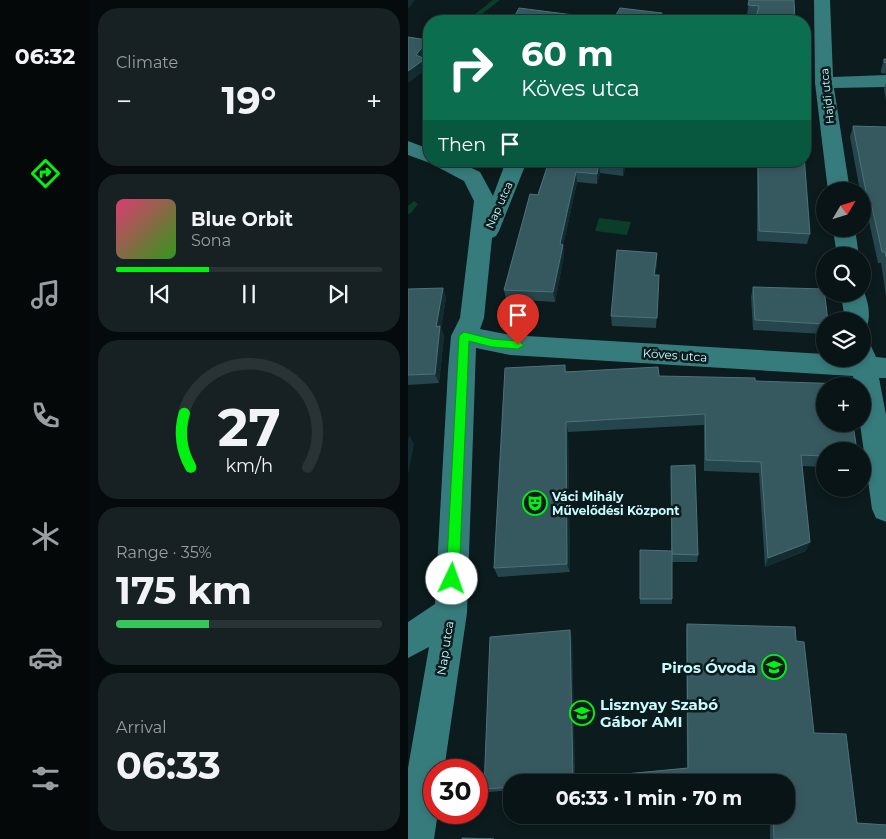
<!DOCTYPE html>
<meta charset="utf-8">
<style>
body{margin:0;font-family:Montserrat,sans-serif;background:#172123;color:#f1f3f6;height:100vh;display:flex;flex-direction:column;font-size:19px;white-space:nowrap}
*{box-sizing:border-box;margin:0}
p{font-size:16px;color:#999ea1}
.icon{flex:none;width:28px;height:28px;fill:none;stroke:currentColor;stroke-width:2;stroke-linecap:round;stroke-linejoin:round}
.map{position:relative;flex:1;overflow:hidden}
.details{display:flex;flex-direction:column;gap:8px;padding:8px;background:#050b0c;width:318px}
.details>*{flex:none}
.banner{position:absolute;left:15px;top:15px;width:388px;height:152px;border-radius:20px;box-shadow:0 2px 8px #0003,0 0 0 1px #293335;background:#0b6e4f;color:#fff;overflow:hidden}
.needle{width:32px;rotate:52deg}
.buttons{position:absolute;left:408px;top:182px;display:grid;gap:10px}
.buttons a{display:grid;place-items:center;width:55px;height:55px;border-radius:50%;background:#091416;box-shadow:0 2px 8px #0003,0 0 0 1px #293335;font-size:25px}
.speed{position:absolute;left:15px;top:759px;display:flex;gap:10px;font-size:25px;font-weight:700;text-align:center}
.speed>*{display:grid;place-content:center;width:65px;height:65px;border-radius:50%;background:#091416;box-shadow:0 2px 8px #0003,0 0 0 1px #293335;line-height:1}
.speed .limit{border:8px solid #d22;background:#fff;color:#111}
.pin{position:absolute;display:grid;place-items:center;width:42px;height:42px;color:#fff;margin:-51px -21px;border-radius:50% 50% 50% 0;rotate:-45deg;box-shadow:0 0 5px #0007}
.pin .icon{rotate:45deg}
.me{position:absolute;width:55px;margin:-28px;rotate:3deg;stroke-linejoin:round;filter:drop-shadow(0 0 4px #0008)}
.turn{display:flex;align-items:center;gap:18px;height:105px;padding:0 15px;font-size:22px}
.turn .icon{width:65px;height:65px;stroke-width:2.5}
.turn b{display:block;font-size:35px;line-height:42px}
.then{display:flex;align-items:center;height:48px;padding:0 15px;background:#0003;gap:10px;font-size:19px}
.big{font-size:38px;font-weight:700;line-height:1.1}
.details .widget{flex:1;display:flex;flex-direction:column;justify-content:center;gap:8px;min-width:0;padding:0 18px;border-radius:20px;background:#172123}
.details .dial{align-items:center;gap:0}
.dial svg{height:130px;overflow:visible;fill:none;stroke:#293335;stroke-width:7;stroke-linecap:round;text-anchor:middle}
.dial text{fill:#f1f3f6;stroke:none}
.song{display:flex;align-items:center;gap:15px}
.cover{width:60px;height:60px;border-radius:8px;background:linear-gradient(135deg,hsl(340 70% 55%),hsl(110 70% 35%))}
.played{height:5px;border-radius:2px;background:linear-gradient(90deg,#01f210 35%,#293335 35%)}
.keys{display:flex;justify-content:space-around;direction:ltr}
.heat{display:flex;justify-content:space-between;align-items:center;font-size:28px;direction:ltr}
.charge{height:8px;border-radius:4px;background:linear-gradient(90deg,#34c759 35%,#293335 0)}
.trip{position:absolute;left:95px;top:774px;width:292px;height:50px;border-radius:20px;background:#091416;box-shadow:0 2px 8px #0003,0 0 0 1px #293335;font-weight:700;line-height:50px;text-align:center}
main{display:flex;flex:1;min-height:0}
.dock{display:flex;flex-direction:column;width:90px;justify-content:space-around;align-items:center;background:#040809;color:#999ea1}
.dock .icon{width:35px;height:35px}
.dock .selected{color:#01f210}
.dock b{font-size:22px;color:#f1f3f6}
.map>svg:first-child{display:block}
.water{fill:#0b3d28}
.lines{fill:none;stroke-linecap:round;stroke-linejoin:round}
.stream{fill:#0b3d28;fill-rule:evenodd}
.minor{fill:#377c7c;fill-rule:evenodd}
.wall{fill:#24464c}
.shaded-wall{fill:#132c31}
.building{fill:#36595f;stroke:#4d7278}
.route{fill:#01f210;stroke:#019d0a}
.labels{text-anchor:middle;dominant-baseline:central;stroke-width:5;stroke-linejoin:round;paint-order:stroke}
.far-street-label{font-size:11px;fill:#c8fbff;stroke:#0c1b1d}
.street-label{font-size:12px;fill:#c8fbff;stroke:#0c1b1d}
.poi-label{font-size:12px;font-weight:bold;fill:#c8fbff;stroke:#0c1b1d;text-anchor:start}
.near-poi-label{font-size:15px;font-weight:bold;fill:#c8fbff;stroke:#0c1b1d;text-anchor:end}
</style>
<main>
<nav class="dock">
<b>06:32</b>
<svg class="icon selected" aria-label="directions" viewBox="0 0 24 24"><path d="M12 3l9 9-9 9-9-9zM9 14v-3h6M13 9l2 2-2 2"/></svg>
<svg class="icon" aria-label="music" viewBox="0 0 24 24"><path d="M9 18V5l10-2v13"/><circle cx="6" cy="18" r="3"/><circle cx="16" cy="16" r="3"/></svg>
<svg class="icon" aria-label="phone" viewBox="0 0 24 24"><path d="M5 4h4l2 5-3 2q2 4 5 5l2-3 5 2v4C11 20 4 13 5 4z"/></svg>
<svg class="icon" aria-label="climate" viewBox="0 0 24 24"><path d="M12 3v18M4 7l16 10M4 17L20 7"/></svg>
<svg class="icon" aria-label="car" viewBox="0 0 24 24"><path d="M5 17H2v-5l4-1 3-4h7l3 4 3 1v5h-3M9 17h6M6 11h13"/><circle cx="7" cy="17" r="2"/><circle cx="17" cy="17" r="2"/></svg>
<svg class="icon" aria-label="filters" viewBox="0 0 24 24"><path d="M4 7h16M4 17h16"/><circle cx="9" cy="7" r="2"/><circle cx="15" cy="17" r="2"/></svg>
</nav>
<section class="details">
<div class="widget"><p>Climate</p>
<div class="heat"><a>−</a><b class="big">19°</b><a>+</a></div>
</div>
<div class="widget">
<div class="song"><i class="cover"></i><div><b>Blue Orbit</b><p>Sona</p></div></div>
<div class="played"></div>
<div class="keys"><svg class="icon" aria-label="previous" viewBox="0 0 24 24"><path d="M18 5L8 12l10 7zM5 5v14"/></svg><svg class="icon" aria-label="pause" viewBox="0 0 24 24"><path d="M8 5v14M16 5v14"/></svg><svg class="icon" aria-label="next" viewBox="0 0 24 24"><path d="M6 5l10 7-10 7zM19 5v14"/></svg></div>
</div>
<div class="widget dial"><svg viewBox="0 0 100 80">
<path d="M14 69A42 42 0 1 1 86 69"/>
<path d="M14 69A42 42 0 0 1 10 36" stroke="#01f210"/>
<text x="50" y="56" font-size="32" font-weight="700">27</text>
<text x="50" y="72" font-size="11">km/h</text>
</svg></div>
<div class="widget"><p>Range · 35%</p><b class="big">175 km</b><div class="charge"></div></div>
<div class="widget"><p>Arrival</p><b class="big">06:33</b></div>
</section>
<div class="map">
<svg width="479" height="839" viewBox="0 0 479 839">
<rect width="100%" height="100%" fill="#0c1b1d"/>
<polygon class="water" points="191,218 223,222 219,235 187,231"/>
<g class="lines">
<g class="stream">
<polygon points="85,0 92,0 65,21 58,21"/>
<polygon points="6,201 10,204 3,213 0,214 0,206"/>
</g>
<g class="minor">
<polygon points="406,0 422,0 425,77 479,75 479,87 426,88 442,191 420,191 407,83"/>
<polygon points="0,141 21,149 21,161 49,161 72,172 85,196 98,161 119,161 91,231 88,236 84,238 76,318 72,329 102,335 416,354 416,359 454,359 454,343 463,346 468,357 479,358 479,378 471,378 479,420 479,522 468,518 464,509 452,424 454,424 454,386 446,386 445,376 102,355 68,348 59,613 36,770 26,770 26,812 30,812 26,839 0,839 0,768 21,647 0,658 0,622 27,604 40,370 43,336 52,318 66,201 56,181 22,163 0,155"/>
<polygon points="425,229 447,229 451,256 429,256"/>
<path d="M454,288C460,299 464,317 458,328L454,329V321H437L433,294H454Z"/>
</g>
</g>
<g class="wall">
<polygon points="341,0 387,21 339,15"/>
<polygon points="476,59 479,59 479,74 473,73 473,70"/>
<polygon points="479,80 479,106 476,89"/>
<polygon points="445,126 479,127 479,302 473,263 470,263 460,217 457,217 454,198 454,191 452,191 442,137"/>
<polygon points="141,161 219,161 215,176 192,173 189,184 169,182 155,246 156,255 147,302 98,299 96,290"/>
<polygon points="349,161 396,161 402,234 399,244 349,241"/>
<polygon points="249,253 249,264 247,275 251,285 248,328 204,326 203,316"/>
<polygon points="345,287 416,321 416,334 345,330 343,297"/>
<polygon points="35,288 38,298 33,328 36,336 31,383 0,385 0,289"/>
<polygon points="157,365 158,371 347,381 416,451 416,467 394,466 398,551 357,567 351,473 296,471 296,425 160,432 162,572 90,577 86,568"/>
<polygon points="263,466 290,555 289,562 264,562 264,604 232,604 232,550 263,551"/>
<polygon points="279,624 388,641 406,733 449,823 479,839 362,839 362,815 379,815 379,782 104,782 104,790 81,792 76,789 164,637 167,778 279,768 278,631"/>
</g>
<g class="shaded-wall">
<polygon points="0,0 7,0 0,9"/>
<polygon points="254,13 254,21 250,21"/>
<polygon points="20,40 21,44 21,52 14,61 17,59 19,69 0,83 0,71 8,55"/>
<polygon points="216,161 219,161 215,176 215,165"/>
<polygon points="191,163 192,173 189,184 189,174"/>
<polygon points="168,172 169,182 155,246 156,255 147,302 145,292 152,244"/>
<polygon points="249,253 249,264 245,285 246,275"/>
<polygon points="35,288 38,298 33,328 36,336 31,383 27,374 28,327"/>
<polygon points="158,422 160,432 162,572 159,564"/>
<polygon points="1,435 6,444 0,475 0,441"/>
<polygon points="402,542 398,551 357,567 360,558"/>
<polygon points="162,630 164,637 167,782 165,779"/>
</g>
<g class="building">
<polygon points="341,0 386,0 387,21 347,21 351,6 340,5"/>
<polygon points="111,8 205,20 212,8 254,13 250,21 104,21"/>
<polygon points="0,37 20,40 8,55 17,59 0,71"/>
<polygon points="476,59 479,59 479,63 476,62"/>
<polygon points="445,126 479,127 479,261 477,252 474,252 464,207 461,207"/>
<polygon points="396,154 402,234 351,231 350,161 396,161"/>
<polygon points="141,161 216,161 215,165 191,163 189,174 168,172 152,244 155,245 145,292 96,290 122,194 130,195"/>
<polygon points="209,250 249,253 246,275 251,275 249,318 203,316"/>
<polygon points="345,287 416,289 420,321 416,321 416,324 347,320"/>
<polygon points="35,288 28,327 32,326 27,374 0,375 0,289"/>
<polygon points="157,365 157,372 250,367 251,376 347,378 347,381 439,384 439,386 416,386 416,424 445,424 449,451 416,451 416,456 393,455 402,542 360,558 353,462 298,460 297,414 158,422 159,564 86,568 97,368"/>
<polygon points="287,465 290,555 264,554 263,466"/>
<polygon points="232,550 264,551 264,599 232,599"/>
<polygon points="279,624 387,627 388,641 396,642 406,733 438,734 449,823 479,825 479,839 366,839 365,815 379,815 379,782 104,782 104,787 76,789 82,637 162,630 165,779 280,768"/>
<polygon points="54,838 86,839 54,839"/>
</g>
<polygon class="route" points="56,332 84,339 110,341 116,345 110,349 84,347 61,341 51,579 49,583 44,585 40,583 38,579 51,336"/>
<defs>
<symbol id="theatre-ring" viewBox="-11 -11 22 22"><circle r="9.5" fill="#0c1b1d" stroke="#01f210" stroke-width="1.5"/><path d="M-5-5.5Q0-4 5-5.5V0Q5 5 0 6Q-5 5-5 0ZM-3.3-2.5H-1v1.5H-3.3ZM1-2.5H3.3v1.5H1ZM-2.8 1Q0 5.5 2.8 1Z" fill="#01f210"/></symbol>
<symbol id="school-ring" viewBox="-11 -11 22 22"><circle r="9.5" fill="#0c1b1d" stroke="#01f210" stroke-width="1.5"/><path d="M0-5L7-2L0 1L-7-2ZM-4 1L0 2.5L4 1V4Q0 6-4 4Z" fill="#01f210"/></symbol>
</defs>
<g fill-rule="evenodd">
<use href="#theatre-ring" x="113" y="489" width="28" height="28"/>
<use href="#school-ring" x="352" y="653" width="28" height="28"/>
<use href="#school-ring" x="160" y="699" width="28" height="28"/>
</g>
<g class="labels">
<g class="far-street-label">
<text transform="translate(419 96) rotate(-96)">Hajdi utca</text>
<text transform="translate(91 205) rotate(-66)">Nap utca</text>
</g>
<g class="street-label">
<text transform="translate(267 355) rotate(4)">Köves utca</text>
<text transform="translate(37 648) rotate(-81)">Nap utca</text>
</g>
<g class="poi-label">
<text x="144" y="496">Váci Mihály<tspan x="144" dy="14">Művelődési Központ</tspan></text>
</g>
<g class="near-poi-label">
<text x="348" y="667">Piros Óvoda</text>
<text x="192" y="704" text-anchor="start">Lisznyay Szabó<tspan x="192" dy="17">Gábor AMI</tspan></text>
</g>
</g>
</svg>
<div class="buttons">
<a><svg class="needle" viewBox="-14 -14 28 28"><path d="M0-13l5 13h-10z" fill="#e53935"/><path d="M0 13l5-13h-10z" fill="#999ea1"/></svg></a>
<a><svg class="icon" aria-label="search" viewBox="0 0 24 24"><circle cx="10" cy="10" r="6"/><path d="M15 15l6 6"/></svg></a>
<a><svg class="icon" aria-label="layers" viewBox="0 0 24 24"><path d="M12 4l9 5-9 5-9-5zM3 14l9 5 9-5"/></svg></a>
<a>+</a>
<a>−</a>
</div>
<div class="speed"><div class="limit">30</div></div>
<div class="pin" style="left:110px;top:345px;background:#d93025"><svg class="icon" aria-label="arrive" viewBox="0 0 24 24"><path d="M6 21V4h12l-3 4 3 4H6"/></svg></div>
<svg class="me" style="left:44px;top:579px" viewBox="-20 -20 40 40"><circle r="19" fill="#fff"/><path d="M0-13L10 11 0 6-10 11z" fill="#01f210"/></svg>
<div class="trip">06:33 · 1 min · 70 m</div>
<div class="banner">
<div class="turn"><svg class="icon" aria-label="right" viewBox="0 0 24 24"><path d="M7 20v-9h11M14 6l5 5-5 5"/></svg><div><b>60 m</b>Köves utca</div></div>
<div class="then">Then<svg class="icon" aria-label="arrive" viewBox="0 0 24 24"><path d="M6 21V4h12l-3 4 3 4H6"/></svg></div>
</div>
</div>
</main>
